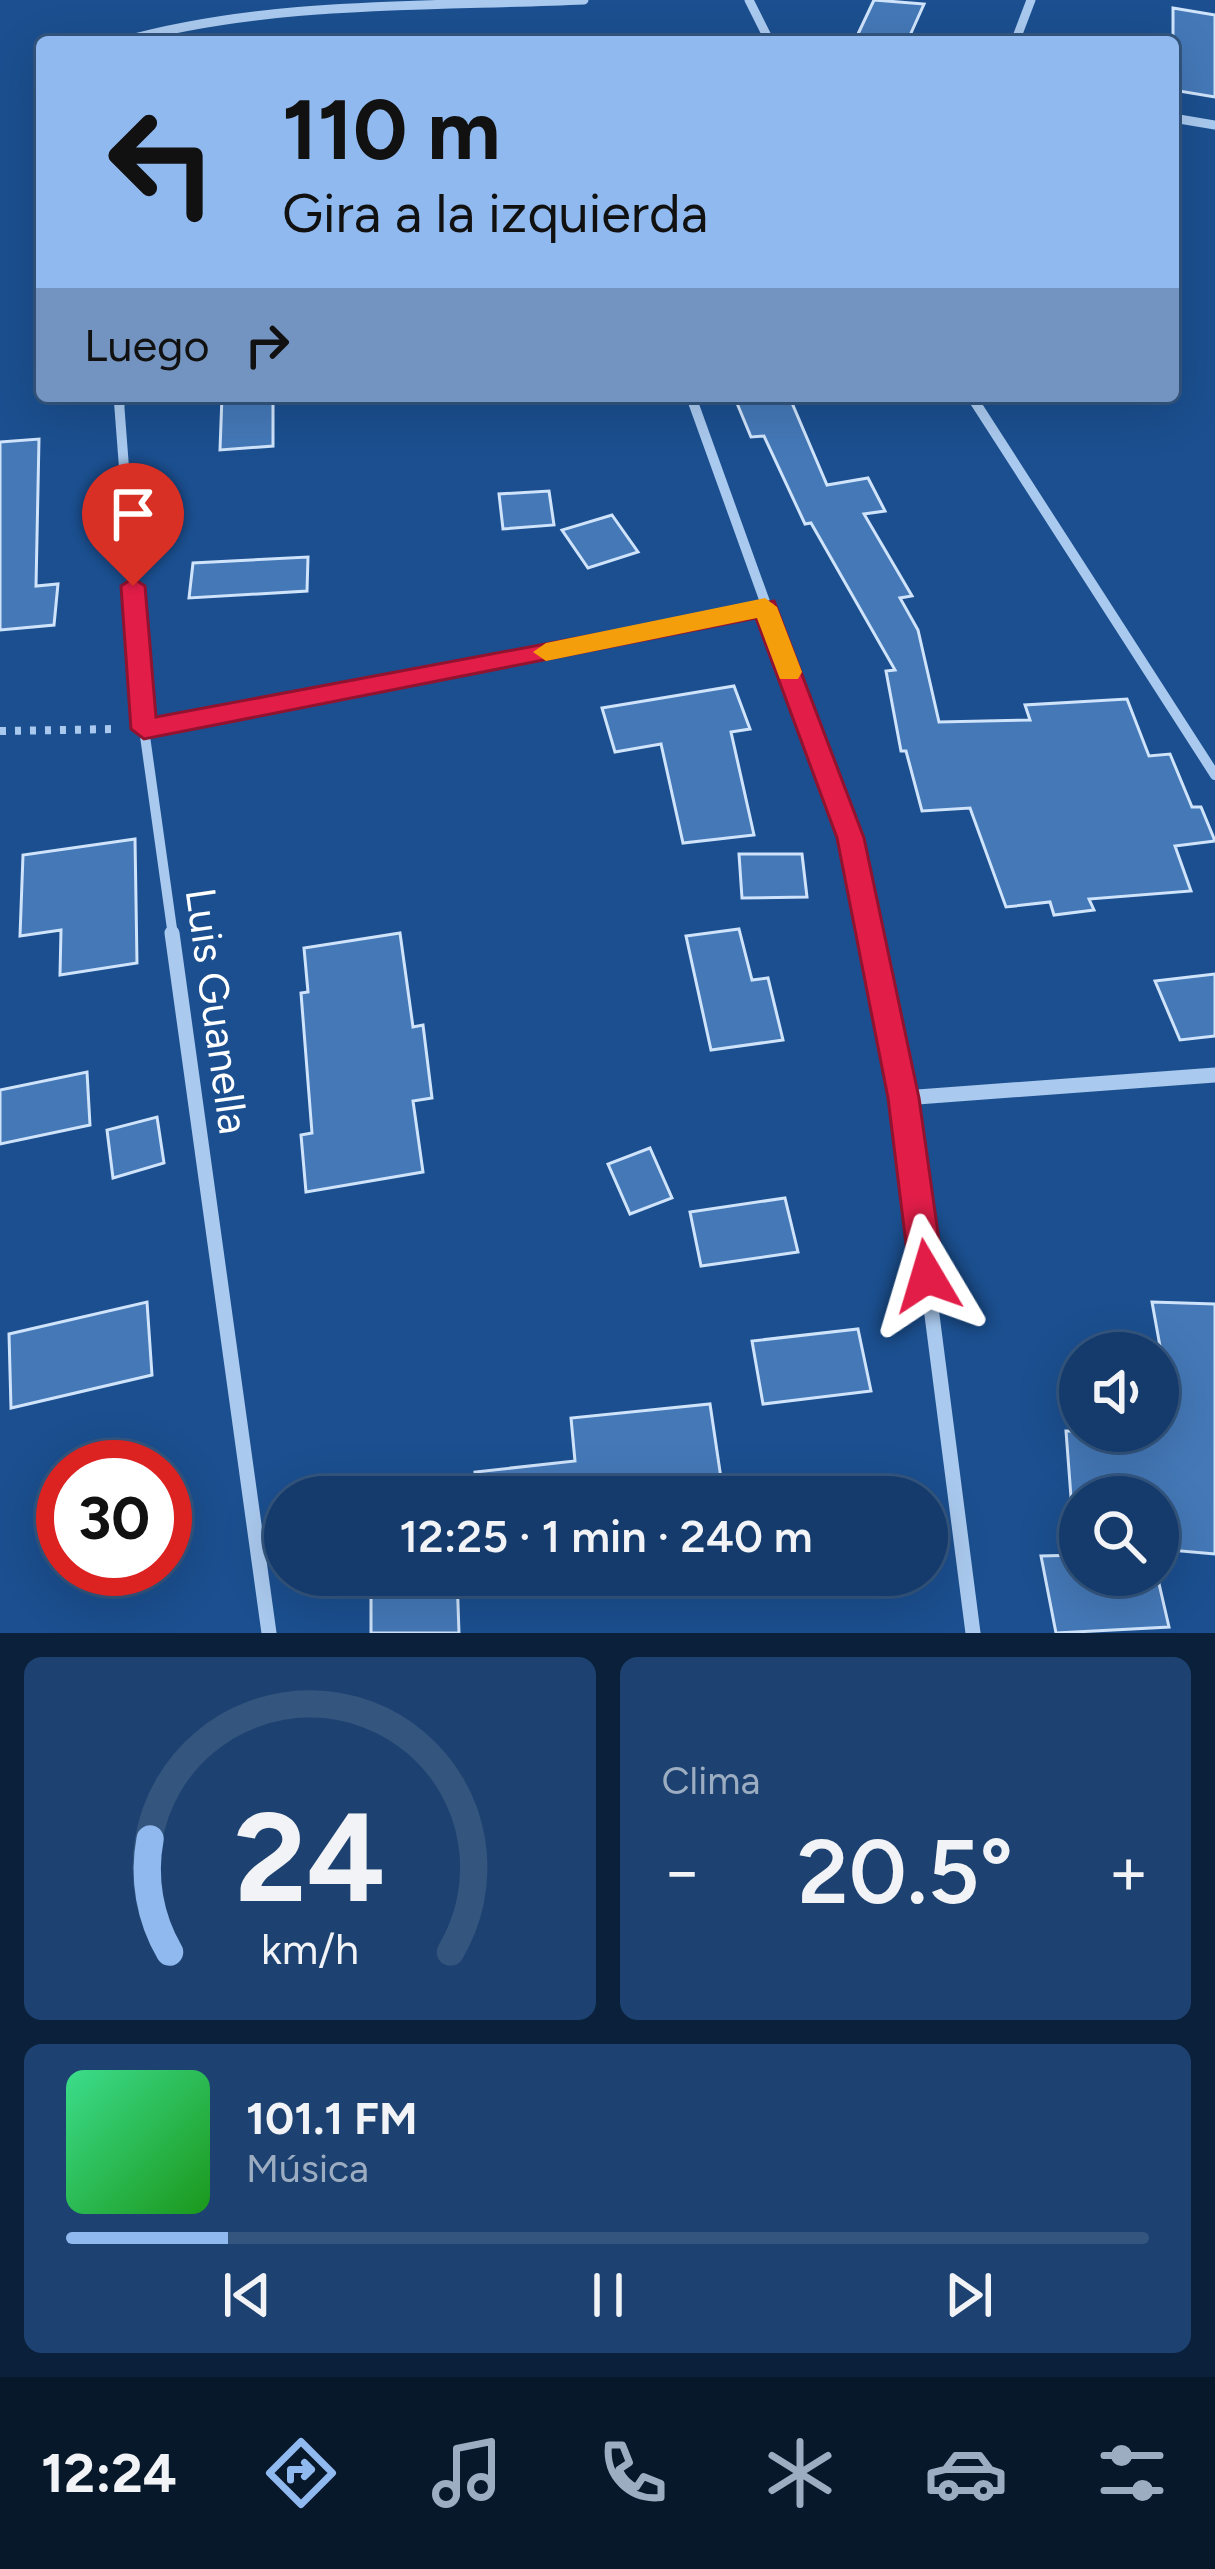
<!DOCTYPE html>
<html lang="es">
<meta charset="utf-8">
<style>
body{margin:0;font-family:Figtree,sans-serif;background:#1d4271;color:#f1f3f6;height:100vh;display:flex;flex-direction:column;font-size:45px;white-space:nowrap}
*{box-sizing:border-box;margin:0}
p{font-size:39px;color:#9dadc1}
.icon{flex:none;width:66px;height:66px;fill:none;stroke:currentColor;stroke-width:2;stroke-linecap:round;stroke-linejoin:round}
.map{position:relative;height:1633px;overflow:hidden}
.drawer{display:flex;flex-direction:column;gap:24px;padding:24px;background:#0b203b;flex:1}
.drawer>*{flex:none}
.banner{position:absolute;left:36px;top:36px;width:1143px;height:366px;border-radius:12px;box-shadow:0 12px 48px #0002,0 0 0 3px #33557e;background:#90b9f0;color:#111;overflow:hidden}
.buttons{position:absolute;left:1059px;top:1332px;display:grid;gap:24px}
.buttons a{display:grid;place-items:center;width:120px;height:120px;border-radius:50%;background:#143b6b;box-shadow:0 12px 48px #0002,0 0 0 3px #33557e;font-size:60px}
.speed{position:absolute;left:36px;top:1440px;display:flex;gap:24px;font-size:60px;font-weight:700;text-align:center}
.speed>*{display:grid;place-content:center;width:156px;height:156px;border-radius:50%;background:#143b6b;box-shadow:0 12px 48px #0002,0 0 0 3px #33557e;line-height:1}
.speed .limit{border:18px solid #d22;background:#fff;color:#111}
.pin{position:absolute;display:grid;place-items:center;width:102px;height:102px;color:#fff;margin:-123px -51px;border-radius:50% 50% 50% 0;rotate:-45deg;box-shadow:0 0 12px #0007}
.pin .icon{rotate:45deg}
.me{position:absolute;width:132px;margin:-66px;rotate:353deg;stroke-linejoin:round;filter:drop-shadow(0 0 9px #0008)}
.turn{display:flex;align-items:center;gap:42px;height:252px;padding:0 48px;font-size:54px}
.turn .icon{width:156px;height:156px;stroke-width:2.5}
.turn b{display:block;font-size:84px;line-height:102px}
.then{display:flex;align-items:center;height:114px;padding:0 48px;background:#0003;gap:24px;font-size:45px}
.big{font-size:90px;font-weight:600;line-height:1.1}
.drawer .card{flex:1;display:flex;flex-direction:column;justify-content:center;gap:18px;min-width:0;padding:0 42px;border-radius:18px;background:#1d4271}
.drawer .dial{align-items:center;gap:0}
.dial svg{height:312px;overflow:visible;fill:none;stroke:#33557e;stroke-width:7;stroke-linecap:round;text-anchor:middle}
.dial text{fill:#f1f3f6;stroke:none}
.song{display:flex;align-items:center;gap:36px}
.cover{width:144px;height:144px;border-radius:18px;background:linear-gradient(135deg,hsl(150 70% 55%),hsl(120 70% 35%))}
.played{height:12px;border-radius:6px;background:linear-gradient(90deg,#90b9f0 15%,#33557e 15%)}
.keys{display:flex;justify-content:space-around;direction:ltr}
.heat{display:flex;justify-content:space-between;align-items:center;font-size:66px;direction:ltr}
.drawer .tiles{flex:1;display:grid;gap:24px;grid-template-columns:1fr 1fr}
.card:last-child{grid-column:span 2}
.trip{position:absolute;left:264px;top:1476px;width:684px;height:120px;border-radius:60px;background:#143b6b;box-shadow:0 12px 48px #0002,0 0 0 3px #33557e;font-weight:600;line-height:120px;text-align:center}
.menu{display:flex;height:192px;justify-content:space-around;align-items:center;background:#08182b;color:#9dadc1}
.menu .icon{width:84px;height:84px}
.menu .selected{color:#90b9f0}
.menu b{font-size:54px;color:#f1f3f6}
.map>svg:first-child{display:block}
.building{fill:#4478b7;stroke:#cfe3fa;stroke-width:3}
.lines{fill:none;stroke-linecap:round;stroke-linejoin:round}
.path{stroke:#a9c9ee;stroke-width:8;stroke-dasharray:6 9;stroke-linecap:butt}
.minor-far2{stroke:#a9c9ee;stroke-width:9}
.minor-far1{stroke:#a9c9ee;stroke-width:10}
.minor{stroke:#a9c9ee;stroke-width:15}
.route{fill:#e11d48;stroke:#92132f;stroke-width:3}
.slow{fill:#f59e0b}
.labels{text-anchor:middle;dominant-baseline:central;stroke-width:12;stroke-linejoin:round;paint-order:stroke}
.street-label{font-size:42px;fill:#fff;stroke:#1b4f8f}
</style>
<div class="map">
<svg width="1215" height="1633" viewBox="0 0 1215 1633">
<rect width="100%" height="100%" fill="#1b4f8f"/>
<g class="building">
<polygon points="874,0 924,4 907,42 857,36"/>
<polygon points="1173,8 1215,15 1215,97 1173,90"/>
<polygon points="222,396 273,396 273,446 220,450"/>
<polygon points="734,396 789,396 827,485 868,478 885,511 864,514 912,596 900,598 918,630 939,722 1030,720 1025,705 1127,699 1149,756 1170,754 1192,807 1201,807 1215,841 1175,846 1191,891 1089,899 1094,910 1054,915 1050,902 1006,907 970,808 922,811 906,751 901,751 886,671 895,670 811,523 805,524 764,436 751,437"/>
<polygon points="39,439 36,586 58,584 54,625 0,630 0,442"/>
<polygon points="549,491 554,525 503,529 499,494"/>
<polygon points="612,515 638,552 588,568 562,530"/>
<polygon points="308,557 307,591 189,598 193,563"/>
<polygon points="734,686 750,729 731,732 754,835 683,843 661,744 615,752 602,708"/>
<polygon points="135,839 137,963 60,975 61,930 20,936 23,855"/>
<polygon points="739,854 802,854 807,897 742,898"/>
<polygon points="739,929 752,980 768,978 783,1040 711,1050 686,936"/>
<polygon points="400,933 413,1027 423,1025 432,1098 413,1101 423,1172 306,1192 301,1135 312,1133 301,993 308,992 304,948"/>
<polygon points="1215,974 1215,1036 1180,1040 1155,981"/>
<polygon points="87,1072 90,1125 0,1144 0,1090"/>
<polygon points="157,1117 164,1163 113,1178 107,1130"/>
<polygon points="650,1148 672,1198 630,1214 608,1164"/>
<polygon points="785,1198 798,1252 701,1266 690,1212"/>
<polygon points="147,1302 152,1375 11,1408 9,1334"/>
<polygon points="1152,1302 1215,1304 1215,1554 1158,1549 1158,1497 1071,1497 1066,1431 1158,1431 1158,1385 1167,1385"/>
<polygon points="858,1329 871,1391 763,1404 752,1341"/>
<polygon points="710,1404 722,1485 613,1497 477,1497 475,1472 575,1461 571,1418"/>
<polygon points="1080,1555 1080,1575 1157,1575 1169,1627 1056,1633 1041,1556"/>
<polygon points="371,1575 457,1575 459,1633 371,1633"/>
</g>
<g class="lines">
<polyline class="path" points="0,731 118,729"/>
<g class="minor-far2">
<polyline points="749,0 770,42"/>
<path d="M120,42C269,0 430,7 584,0"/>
<polyline points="1015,42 1031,0"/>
<polyline points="1173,118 1215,125"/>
<polyline points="119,396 120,405"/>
<polyline points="691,396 694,405"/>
<polyline points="971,396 977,405"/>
</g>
<g class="minor-far1">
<polyline points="119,402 144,729 173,936"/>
<polyline points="693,402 850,838 870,936"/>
<polyline points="975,402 1215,775"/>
<polyline points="144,729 765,607"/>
</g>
<g class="minor">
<polyline points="172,933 269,1633"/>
<polyline points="870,933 904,1098 973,1633"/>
<polyline points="904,1098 1215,1075"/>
</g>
</g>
<polygon class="route" points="133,578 145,586 156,717 774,601 864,838 919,1098 944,1276 939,1288 927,1293 915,1288 910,1276 888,1098 837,838 756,618 144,739 131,729 121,586"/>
<polygon class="slow" points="765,598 777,607 802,672 798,679 780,679 757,618 546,661 533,652 546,643"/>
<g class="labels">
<g class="street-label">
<text transform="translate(217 1011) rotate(82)">Luis Guanella</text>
</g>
</g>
</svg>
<div class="buttons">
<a><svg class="icon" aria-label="sound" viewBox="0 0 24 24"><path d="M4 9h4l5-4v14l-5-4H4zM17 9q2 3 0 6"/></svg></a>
<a><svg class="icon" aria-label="search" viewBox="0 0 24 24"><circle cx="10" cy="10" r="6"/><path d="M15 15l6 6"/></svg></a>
</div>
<div class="speed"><div class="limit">30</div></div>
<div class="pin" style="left:133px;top:586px;background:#d93025"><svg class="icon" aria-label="arrive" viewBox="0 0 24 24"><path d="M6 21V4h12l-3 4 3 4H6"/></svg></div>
<svg class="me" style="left:927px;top:1276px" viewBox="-20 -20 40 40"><path d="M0-17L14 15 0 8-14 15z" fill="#e11d48" stroke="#fff" stroke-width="4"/></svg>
<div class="trip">12:25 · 1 min · 240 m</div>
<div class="banner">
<div class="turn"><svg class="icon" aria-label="left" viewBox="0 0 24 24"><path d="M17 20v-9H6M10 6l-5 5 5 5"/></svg><div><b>110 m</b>Gira a la izquierda</div></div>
<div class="then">Luego<svg class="icon" aria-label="right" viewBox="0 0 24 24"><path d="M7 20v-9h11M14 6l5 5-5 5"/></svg></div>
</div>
</div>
<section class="drawer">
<div class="tiles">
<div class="card dial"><svg viewBox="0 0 100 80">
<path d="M14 69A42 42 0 1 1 86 69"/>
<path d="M14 69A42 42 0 0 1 9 40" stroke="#90b9f0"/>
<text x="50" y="56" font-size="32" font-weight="700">24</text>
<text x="50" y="72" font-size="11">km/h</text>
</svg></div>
<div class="card"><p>Clima</p>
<div class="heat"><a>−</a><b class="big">20.5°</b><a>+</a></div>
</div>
<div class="card">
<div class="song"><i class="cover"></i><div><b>101.1 FM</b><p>Música</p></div></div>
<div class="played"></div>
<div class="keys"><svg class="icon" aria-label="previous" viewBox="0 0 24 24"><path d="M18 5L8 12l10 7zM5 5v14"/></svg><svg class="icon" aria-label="pause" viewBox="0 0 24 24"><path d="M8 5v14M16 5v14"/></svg><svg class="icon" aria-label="next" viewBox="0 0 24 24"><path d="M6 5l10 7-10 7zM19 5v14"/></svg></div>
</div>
</div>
</section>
<nav class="menu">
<b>12:24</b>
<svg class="icon selected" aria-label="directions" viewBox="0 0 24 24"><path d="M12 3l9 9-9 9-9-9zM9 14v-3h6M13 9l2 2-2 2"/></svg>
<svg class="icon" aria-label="music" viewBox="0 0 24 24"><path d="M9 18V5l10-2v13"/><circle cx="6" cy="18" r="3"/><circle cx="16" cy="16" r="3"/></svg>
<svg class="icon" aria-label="phone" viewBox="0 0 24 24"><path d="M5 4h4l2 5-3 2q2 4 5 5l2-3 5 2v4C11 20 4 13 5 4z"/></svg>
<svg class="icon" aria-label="climate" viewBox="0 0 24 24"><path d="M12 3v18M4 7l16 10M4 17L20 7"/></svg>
<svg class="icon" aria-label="car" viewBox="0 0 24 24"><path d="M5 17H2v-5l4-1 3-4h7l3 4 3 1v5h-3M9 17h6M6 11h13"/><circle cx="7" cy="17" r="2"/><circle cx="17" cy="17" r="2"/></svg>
<svg class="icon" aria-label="filters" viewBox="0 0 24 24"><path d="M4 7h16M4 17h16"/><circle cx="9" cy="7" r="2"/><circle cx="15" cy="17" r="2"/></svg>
</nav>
